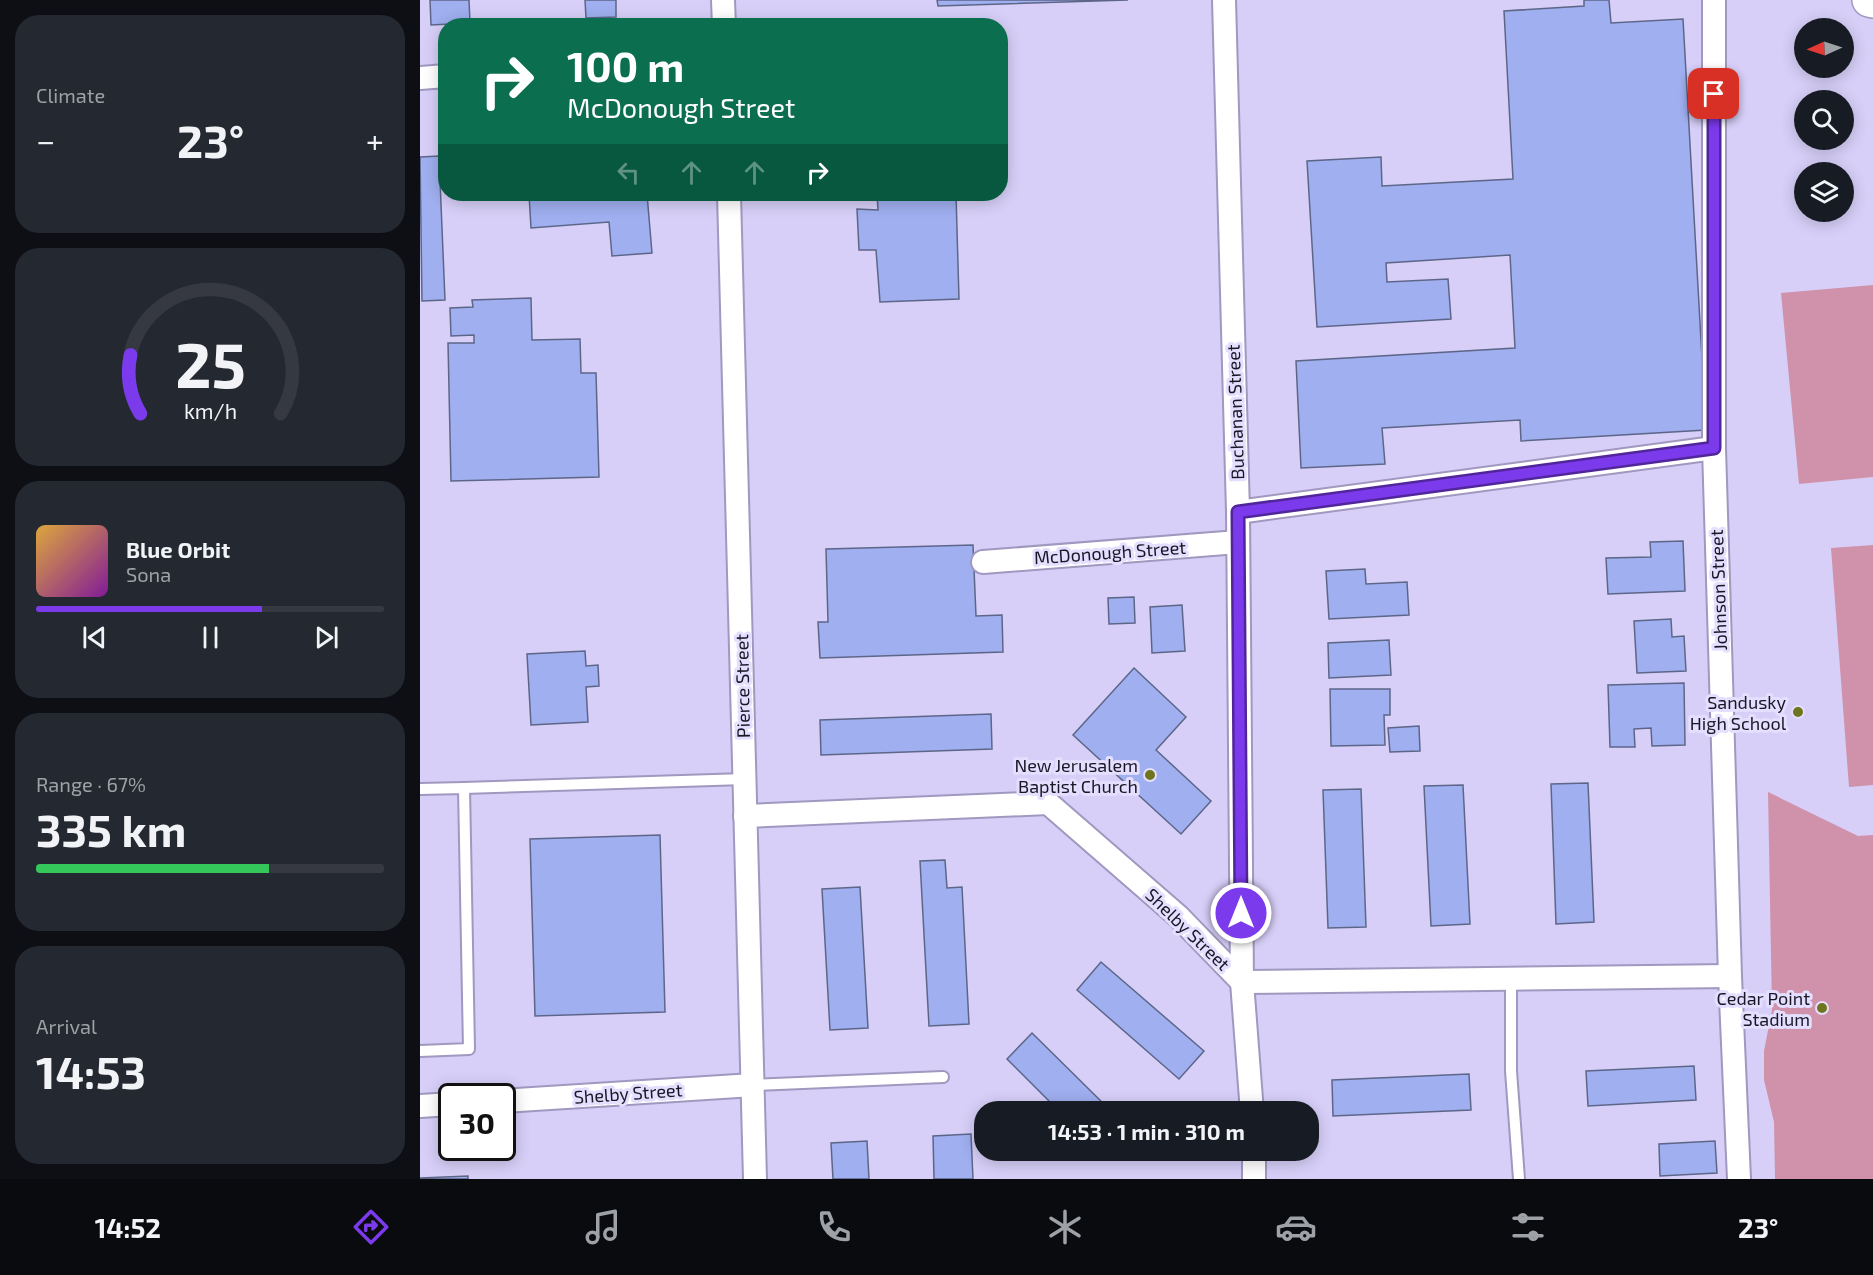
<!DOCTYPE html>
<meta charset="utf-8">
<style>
body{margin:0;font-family:"Exo 2",sans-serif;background:#242831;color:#f1f3f6;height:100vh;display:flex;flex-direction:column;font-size:22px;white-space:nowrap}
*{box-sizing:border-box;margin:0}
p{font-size:20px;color:#9ea1a6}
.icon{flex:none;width:33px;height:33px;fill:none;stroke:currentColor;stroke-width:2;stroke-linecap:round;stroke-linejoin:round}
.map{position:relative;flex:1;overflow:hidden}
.side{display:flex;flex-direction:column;gap:15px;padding:15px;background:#0d0f14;width:420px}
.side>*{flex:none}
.banner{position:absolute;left:18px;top:18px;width:570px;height:183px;border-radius:24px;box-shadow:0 3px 15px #0003;background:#0b6e4f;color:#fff;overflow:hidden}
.needle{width:39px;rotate:267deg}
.tools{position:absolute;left:1374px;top:18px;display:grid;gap:12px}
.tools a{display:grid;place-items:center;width:60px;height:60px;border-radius:50%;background:#171b24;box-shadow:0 3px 15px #0003;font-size:30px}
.speed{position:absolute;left:18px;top:1083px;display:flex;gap:12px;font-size:30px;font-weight:700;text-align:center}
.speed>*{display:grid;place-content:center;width:78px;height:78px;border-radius:50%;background:#171b24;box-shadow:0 3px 15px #0003;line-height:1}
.speed .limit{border:3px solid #111;border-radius:9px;background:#fff;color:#111}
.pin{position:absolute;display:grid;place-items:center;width:51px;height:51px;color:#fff;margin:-26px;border-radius:12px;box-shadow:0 3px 9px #0006}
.me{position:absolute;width:66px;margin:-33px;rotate:0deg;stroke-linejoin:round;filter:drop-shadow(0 0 4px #0008)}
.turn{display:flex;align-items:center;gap:21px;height:126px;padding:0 30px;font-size:27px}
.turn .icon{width:78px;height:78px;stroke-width:2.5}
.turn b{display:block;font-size:42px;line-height:51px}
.lanes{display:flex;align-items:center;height:57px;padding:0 30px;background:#0003;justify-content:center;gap:30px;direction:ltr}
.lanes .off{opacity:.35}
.big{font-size:45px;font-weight:700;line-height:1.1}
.side .card{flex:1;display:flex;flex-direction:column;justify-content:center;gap:9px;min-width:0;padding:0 21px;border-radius:24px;background:#242831}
.side .dial{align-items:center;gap:0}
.dial svg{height:156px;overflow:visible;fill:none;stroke:#363941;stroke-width:7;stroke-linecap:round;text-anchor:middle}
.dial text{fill:#f1f3f6;stroke:none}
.song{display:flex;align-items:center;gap:18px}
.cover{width:72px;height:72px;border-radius:9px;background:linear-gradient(135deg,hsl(40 70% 55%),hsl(290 70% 35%))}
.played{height:6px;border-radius:3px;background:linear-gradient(90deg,#7c3aed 65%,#363941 65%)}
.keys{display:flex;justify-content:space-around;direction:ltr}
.heat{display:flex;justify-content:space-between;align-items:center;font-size:33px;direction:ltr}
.charge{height:9px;border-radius:4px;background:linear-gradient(90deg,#34c759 67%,#363941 0)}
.trip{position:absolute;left:554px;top:1101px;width:345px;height:60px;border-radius:24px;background:#171b24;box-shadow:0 3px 15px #0003;font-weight:700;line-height:60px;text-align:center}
.tab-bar{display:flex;height:96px;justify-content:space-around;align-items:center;background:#090b0e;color:#9ea1a6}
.tab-bar .icon{width:42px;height:42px}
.tab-bar .selected{color:#7c3aed}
.tab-bar b{font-size:27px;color:#f1f3f6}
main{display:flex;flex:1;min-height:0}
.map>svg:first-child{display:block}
.green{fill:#d091aa}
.building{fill:#9fafef;stroke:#5d6689;stroke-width:1.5}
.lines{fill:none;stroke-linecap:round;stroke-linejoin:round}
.service-casing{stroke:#a098bf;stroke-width:14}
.minor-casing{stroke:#a098bf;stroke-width:26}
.primary-casing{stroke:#a098bf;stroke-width:36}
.service{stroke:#fff;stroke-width:10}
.minor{stroke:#fff;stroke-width:22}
.primary{stroke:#fff;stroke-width:33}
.route-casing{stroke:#51269a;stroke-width:15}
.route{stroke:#7c3aed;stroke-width:10}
.poi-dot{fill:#6f751e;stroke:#e4deff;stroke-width:2}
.labels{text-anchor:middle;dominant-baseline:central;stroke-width:6;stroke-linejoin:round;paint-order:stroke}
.street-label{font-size:18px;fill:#1a1725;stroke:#e4deff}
.poi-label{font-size:18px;fill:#1a1725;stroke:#e4deff;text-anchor:end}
</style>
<main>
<section class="side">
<div class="card"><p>Climate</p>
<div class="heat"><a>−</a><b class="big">23°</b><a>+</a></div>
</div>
<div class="card dial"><svg viewBox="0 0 100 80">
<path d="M14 69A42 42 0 1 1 86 69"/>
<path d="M14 69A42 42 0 0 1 9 39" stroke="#7c3aed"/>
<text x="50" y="56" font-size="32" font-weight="700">25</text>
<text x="50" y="72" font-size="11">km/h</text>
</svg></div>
<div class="card">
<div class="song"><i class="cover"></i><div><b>Blue Orbit</b><p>Sona</p></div></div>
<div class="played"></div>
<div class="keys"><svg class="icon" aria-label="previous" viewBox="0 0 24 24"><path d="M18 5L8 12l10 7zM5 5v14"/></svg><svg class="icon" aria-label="pause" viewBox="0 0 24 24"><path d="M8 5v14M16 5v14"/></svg><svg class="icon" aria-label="next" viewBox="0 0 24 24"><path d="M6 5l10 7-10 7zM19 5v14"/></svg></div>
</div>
<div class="card"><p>Range · 67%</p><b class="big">335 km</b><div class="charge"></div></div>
<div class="card"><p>Arrival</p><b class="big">14:53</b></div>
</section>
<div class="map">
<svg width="1453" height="1179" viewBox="0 0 1453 1179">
<rect width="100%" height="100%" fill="#d7cff8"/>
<g class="green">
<polygon points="1453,285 1453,477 1379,484 1361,293"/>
<polygon points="1453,545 1453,785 1429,787 1411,548"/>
<polygon points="1348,792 1438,836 1453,835 1453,1179 1355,1179 1354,1122 1344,1080 1344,1051 1352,1010"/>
</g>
<g class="building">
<polygon points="10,0 49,0 50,23 11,25"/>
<polygon points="165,0 196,0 196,17 166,18"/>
<polygon points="517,0 708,0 518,6"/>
<polygon points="1164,0 1189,0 1191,23 1263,19 1286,430 1101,441 1100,420 962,428 965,464 881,468 876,361 1095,348 1090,255 966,263 967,282 1028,279 1031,319 897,327 887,161 961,157 962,186 1093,179 1084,11 1164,6"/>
<polygon points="19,156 25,300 2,301 0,157"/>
<polygon points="109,194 227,194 232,253 192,256 189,222 111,228"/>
<polygon points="457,194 536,194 539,299 460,302 456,250 439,250 437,209 458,210"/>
<polygon points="111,298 112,340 160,339 161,373 176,373 179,477 31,481 28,343 54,343 54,335 31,336 30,308 53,307 52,300"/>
<polygon points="1263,541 1265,591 1188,594 1186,558 1231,557 1230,542"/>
<polygon points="553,545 556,616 582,615 583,652 400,658 398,622 408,622 406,549"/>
<polygon points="945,569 946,584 987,582 989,615 909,619 906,571"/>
<polygon points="714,597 715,623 689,624 688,598"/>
<polygon points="762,605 765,651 732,653 730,607"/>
<polygon points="1251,619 1252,637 1264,636 1266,671 1217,673 1214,621"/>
<polygon points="969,640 971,675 909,678 908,643"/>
<polygon points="165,651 166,666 178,665 179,686 166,687 168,722 111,725 107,654"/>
<polygon points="714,668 766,717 736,750 791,801 761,834 653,735"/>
<polygon points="1264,683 1265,745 1232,746 1231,728 1214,729 1215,747 1190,747 1188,685"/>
<polygon points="910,689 970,689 970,715 964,715 965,745 911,746"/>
<polygon points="571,714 572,749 401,755 400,720"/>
<polygon points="999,726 1000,751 970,752 968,728"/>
<polygon points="1168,783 1174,922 1136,924 1131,784"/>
<polygon points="1043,785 1050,924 1011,926 1004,786"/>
<polygon points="941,789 946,927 908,928 903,790"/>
<polygon points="240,835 245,1012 115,1016 110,839"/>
<polygon points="525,860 527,888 542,887 549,1024 509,1026 500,861"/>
<polygon points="440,887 448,1028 410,1030 402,889"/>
<polygon points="681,962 784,1051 759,1079 657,990"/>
<polygon points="612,1033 692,1112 640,1112 587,1059"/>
<polygon points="1274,1066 1276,1100 1168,1106 1166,1071"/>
<polygon points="1049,1074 1051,1110 913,1116 912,1080"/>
<polygon points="551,1134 553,1179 514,1179 513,1136"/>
<polygon points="447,1141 449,1179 413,1179 411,1143"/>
<polygon points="1295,1141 1297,1173 1240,1176 1239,1144"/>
<polygon points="680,1150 692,1150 686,1157"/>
<polygon points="48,1176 48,1179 0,1179 0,1178"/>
</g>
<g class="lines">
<defs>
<g id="service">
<polyline points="44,788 325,779"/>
<polyline points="0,789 44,788 49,1049 0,1051"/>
<polyline points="1091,979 1091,1071 1099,1179"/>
<polyline points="333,1085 523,1077"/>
</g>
<g id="minor">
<polyline points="303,0 304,26"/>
<polyline points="804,0 818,512 822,982 832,1112"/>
<polyline points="1294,0 1294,448 1310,976 1319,1179"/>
<polyline points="0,78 26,76"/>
<polyline points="309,194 335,1179"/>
<polyline points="818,512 1294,448"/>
<polyline points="563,562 818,542"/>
<polyline points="325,816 628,803 758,916 822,982 1310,976"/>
<polyline points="82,1101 333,1085"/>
<polyline points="0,1106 32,1104"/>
<polyline points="834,1150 834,1179"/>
</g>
<polyline id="primary" points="1449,0 1453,1"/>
</defs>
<use href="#service" class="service-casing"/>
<use href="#minor" class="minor-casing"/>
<use href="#primary" class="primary-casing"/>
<use href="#service" class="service"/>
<use href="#minor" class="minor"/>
<use href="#primary" class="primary"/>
</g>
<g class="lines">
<defs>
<polyline id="route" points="821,913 818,512 1294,448 1294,94"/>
</defs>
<use href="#route" class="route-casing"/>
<use href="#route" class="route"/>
</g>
<g class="poi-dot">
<circle cx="1378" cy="712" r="6"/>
<circle cx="730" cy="775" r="6"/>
<circle cx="1402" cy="1008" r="6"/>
</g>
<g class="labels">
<g class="street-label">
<text transform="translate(815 412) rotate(-92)">Buchanan Street</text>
<text transform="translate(690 552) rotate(-4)">McDonough Street</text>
<text transform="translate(1298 590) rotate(-92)">Johnson Street</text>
<text transform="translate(322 686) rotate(-91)">Pierce Street</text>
<text transform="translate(768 929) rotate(44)">Shelby Street</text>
<text transform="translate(208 1093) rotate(-4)">Shelby Street</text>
</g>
<g class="poi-label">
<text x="1366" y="702">Sandusky<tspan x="1366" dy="21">High School</tspan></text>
<text x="718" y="765">New Jerusalem<tspan x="718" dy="21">Baptist Church</tspan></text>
<text x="1390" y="998">Cedar Point<tspan x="1390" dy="21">Stadium</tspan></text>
</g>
</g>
</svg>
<div class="tools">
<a><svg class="needle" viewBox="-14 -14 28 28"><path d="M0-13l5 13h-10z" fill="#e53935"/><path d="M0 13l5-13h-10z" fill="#9ea1a6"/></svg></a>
<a><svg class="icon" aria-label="search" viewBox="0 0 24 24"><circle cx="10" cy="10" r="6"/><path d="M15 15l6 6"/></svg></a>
<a><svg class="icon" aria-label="layers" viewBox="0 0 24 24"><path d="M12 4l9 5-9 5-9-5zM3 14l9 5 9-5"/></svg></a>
</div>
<div class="speed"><div class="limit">30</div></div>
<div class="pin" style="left:1294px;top:94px;background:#d93025"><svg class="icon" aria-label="arrive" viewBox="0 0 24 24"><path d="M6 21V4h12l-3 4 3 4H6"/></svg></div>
<svg class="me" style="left:821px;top:913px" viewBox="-20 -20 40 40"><circle r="17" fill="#7c3aed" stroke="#fff" stroke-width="3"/><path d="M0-11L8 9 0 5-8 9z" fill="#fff"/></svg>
<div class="trip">14:53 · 1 min · 310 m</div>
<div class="banner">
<div class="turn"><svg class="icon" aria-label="right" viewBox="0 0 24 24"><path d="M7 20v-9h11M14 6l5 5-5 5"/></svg><div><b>100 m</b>McDonough Street</div></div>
<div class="lanes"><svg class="icon off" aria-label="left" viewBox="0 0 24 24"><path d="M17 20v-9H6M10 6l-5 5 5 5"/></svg><svg class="icon off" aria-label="ahead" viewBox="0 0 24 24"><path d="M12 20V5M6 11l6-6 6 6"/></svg><svg class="icon off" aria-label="ahead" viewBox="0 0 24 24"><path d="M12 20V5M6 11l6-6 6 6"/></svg><svg class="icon" aria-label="right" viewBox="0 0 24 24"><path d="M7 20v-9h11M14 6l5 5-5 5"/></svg></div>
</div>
</div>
</main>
<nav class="tab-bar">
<b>14:52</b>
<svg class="icon selected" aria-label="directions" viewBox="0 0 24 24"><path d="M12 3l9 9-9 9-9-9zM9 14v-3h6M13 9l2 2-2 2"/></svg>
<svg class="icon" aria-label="music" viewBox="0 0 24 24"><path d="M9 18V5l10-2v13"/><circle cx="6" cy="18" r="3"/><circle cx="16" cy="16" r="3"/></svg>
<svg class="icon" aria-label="phone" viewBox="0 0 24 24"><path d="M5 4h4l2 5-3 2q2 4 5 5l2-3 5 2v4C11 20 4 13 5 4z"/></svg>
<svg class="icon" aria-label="climate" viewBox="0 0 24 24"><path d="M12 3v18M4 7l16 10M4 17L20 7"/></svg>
<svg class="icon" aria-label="car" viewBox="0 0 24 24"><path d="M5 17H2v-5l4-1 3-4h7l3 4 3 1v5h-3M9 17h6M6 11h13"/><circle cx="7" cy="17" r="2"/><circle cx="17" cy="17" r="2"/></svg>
<svg class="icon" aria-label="filters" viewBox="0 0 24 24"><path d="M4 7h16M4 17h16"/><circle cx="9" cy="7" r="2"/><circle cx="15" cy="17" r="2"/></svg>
<b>23°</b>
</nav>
